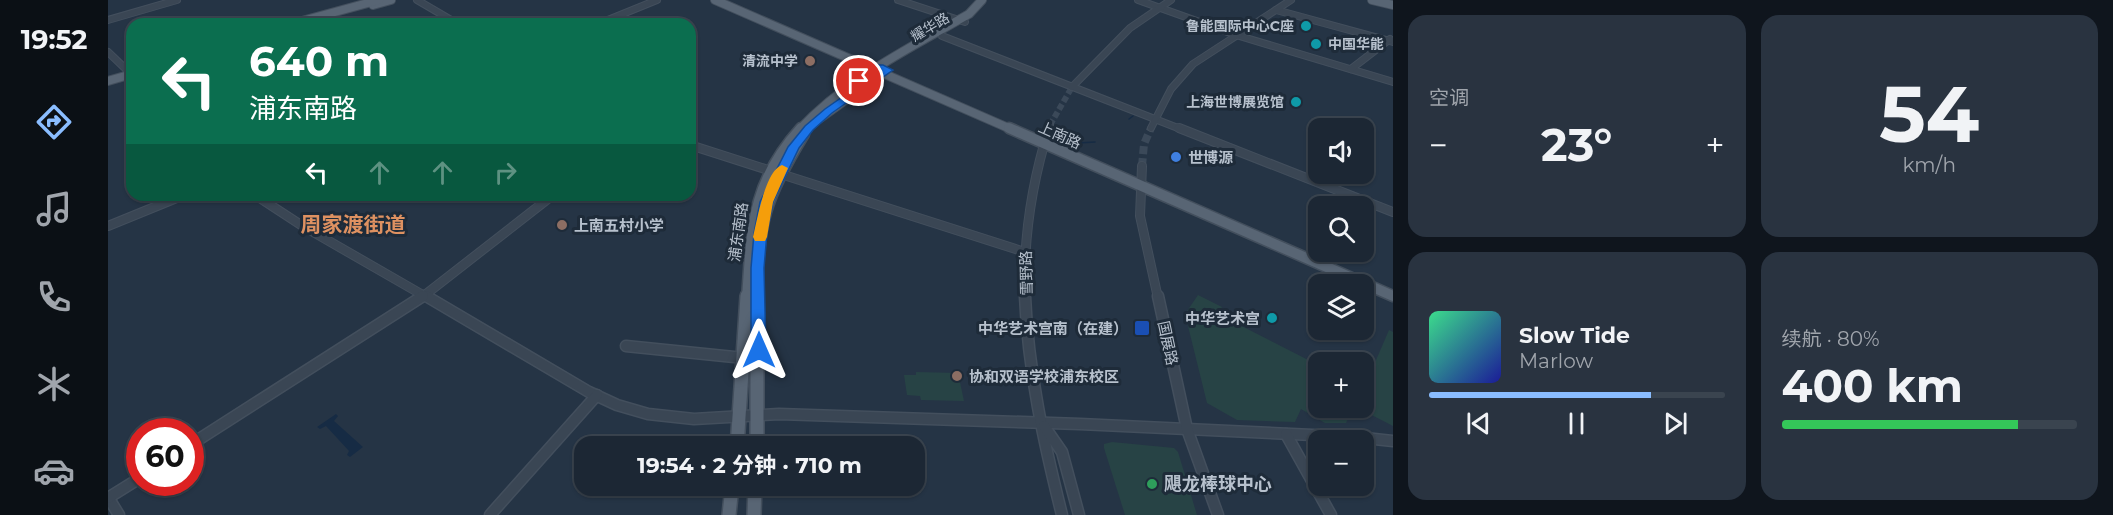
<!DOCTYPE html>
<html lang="zh">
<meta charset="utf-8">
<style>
body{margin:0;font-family:Montserrat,"Noto Sans SC",sans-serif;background:#293340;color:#f1f3f6;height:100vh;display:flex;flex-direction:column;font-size:22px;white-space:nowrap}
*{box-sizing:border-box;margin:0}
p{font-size:20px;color:#a0a5ac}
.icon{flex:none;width:33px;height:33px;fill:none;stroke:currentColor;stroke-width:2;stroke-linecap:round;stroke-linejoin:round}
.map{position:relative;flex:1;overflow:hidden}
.details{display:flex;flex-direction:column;gap:15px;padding:15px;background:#0f151d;width:720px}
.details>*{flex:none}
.guide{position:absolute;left:18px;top:18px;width:570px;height:183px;border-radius:18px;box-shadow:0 2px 4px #0004,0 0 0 2px #3a444f;background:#0b6e4f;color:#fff;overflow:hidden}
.tools{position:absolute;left:1200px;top:118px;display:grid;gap:12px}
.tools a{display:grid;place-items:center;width:66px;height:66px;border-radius:12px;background:#1c2734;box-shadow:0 2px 4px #0004,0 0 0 2px #3a444f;font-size:30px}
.speed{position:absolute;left:18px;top:418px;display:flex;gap:12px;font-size:30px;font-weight:700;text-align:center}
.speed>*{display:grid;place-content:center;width:78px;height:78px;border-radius:50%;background:#1c2734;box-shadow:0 2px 4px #0004,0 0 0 2px #3a444f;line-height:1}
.speed .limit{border:9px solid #d22;background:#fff;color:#111}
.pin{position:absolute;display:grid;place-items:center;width:51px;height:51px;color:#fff;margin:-26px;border:3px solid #fff;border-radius:50%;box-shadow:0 2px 6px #0007}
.me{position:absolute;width:66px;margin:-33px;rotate:0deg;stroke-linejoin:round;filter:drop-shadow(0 0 4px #0008)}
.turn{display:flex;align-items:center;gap:21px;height:126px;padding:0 24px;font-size:27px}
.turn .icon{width:78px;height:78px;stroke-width:2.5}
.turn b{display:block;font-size:42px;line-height:51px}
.lanes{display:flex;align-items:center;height:57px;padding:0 24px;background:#0003;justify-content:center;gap:30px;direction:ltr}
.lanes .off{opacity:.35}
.big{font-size:45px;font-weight:700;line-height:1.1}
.details .widget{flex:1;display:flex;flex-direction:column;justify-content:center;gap:9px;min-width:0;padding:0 21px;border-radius:18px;background:#293340}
.details .dial{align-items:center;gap:0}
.dial b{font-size:78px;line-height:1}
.song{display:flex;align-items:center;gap:18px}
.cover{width:72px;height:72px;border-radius:9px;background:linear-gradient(135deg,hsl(150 70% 55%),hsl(240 70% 35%))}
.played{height:6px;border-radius:3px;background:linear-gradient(90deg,#8abdff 75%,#3a444f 75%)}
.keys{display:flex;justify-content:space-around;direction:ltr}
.heat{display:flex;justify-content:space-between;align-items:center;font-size:33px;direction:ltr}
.charge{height:9px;border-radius:4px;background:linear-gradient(90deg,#34c759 80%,#3a444f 0)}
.details .tiles{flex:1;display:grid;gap:15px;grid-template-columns:repeat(2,1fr)}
.trip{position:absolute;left:466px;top:436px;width:351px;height:60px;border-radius:18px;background:#1c2734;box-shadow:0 2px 4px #0004,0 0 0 2px #3a444f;font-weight:700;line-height:60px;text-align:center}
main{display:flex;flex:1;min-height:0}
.tabs{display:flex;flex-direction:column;width:108px;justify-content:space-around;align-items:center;background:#0b1015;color:#a0a5ac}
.tabs .icon{width:42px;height:42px}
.tabs .active{color:#8abdff}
.tabs b{font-size:27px;color:#f1f3f6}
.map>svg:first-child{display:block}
.green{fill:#274345}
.water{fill:#162b44}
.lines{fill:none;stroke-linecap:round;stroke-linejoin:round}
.stream{stroke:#162b44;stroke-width:1.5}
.minor-tunnel-far1{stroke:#3b4959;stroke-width:6;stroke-dasharray:6 3;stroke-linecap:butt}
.minor-tunnel{stroke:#3b4959;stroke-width:8;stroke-dasharray:8 4;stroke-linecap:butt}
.minor-far2-casing{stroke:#434f5d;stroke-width:8}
.minor-far1-casing{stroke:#434f5d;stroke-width:10}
.minor-casing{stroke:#434f5d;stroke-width:13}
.major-far2-casing{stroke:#434f5d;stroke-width:10}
.major-far1-casing{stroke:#434f5d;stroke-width:13}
.major-casing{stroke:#434f5d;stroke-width:16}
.minor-far2{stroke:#3a4654;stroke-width:6}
.minor-far1{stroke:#3a4654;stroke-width:8}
.minor{stroke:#3a4654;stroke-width:10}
.major-far2{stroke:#586574;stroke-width:8}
.major-far1{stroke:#586574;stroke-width:10}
.major{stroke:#586574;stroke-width:13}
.route{fill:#1a73e8;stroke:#114b97;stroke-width:1.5}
.slow{fill:#f59e0b}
.culture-dot{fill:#0f9aa8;stroke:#1e2b39;stroke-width:2}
.education-dot{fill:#8d6e63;stroke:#1e2b39;stroke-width:2}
.shop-dot{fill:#3f7fe0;stroke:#1e2b39;stroke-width:2}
.transit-dot{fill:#1a4fb4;stroke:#1e2b39;stroke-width:2}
.leisure-dot{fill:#2e9e5b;stroke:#1e2b39;stroke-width:2}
.labels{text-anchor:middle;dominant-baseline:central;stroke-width:6;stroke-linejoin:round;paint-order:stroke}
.far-poi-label{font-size:14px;font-weight:bold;fill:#b7c1cd;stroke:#1e2b39;text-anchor:end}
.far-street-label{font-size:14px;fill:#b7c1cd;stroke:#1e2b39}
.street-label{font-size:15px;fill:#b7c1cd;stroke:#1e2b39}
.poi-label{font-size:15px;font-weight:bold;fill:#b7c1cd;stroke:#1e2b39;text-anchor:start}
.near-poi-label{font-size:18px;font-weight:bold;fill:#b7c1cd;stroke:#1e2b39;text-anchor:start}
.district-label{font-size:21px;font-weight:bold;fill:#de9161;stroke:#1e2b39}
</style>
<main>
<nav class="tabs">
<b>19:52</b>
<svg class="icon active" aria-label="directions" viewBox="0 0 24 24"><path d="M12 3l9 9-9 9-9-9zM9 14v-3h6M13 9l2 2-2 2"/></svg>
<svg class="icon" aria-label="music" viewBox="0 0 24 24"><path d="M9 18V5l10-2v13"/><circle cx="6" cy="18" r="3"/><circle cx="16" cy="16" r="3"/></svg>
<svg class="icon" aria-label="phone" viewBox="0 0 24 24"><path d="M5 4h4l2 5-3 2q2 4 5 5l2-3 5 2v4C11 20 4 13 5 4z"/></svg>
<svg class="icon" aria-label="climate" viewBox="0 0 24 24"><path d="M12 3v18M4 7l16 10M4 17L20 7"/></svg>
<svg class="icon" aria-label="car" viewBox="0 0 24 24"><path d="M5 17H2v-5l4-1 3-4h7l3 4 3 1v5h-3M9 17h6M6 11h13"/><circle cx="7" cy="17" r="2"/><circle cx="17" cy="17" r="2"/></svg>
</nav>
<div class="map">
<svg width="1285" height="515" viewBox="0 0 1285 515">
<rect width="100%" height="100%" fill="#253445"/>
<g class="green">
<polygon points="1090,295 1114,307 1110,314 1210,365 1210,408 1245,408 1238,423 1217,423 1193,409 1187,422 1129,420 1099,403 1077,314"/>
<polygon points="1281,330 1285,332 1285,426 1250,408 1256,408 1256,388"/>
<polygon points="808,372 850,373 856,401 813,400 812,396 799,395 796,375 808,375"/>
<polygon points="1004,442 1066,448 1070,452 1089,515 1017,515 996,448 996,444"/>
</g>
<polygon class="water" points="228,414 230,416 226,421 255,447 242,457 239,455 241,451 218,426 212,429 209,427"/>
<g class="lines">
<g class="stream">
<polyline points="1021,119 1025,116"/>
<polyline points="970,143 987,142"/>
</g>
<polyline class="minor-tunnel-far1" points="942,125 964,87"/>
<polyline class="minor-tunnel" points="1034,166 1036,144 1043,128"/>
<defs>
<g id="minor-far2">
<polyline points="309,0 350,24"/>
<polyline points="790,0 857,22"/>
<polyline points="1030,0 1128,35 1285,82"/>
<polyline points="1168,10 1285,42"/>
<polyline points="0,20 69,0"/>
<polyline points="490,24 549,0"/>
<polyline points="834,36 1075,130"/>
<polyline points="0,52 24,75"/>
<polyline points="1243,69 1282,39"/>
<polyline points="964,87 1022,28 1063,0"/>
<polyline points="1043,128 1063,89 1085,64 1183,0"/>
<polyline points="940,130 942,125"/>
</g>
<g id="minor-far1">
<polyline points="1071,128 1285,212"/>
<polyline points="582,145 917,252"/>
<polyline points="1034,166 1032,216 1050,298"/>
<polyline points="147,195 193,225 320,298"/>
<polyline points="0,226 76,195"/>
<polyline points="313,298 445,195"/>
<path d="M917,298C915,239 923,185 941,128"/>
</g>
<g id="minor">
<polyline points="318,296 481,392 509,405 540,414 586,419 671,414 972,424 1248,437 1285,441"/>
<path d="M917,296C920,371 936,443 954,515"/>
<polyline points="1050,296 1079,429 1110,515"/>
<polyline points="518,346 636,358"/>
<polyline points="936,426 954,452 971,515"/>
<polyline points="1178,434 1223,515"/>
<polyline points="82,445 315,296"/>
<polyline points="0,497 11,515"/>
<polyline points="0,498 32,478"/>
<polyline points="382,515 489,395"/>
</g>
<g id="major-far2">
<polyline points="607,0 905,130"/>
<polyline points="1264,0 1285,5"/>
<polyline points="265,5 283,0"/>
<polyline points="183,24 271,0"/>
<polyline points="0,81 24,74"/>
<polyline points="711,119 767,79"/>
<path d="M691,130C738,79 802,48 861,14L874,0"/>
</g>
<g id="major-far1">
<polyline points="901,128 1285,296"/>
<path d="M639,298C644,229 643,183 693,128"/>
<path d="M649,298C649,224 658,196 696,134"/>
</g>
<g id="major">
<polyline points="649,296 649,447"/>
<polyline points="629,447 639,296"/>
<polyline points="621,515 624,486"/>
<polyline points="646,515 647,486"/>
</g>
</defs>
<use href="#minor-far2" class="minor-far2-casing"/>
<use href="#minor-far1" class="minor-far1-casing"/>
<use href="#minor" class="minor-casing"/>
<use href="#major-far2" class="major-far2-casing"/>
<use href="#major-far1" class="major-far1-casing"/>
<use href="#major" class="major-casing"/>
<use href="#minor-far2" class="minor-far2"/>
<use href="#minor-far1" class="minor-far1"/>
<use href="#minor" class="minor"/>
<use href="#major-far2" class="major-far2"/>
<use href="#major-far1" class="major-far1"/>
<use href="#major" class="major"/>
</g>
<polygon class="route" points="768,65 775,65 785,70 724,113 705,130 691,148 665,202 659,233 656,268 658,350 656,354 645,354 643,350 643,268 646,233 652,202 680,147 697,126 717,109 754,83 746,81"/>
<path class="slow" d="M674,165L680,168L665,202L659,237L657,241H647L645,237C649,221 657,171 674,165Z"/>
<g class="culture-dot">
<circle cx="1198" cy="26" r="6"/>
<circle cx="1208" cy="44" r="6"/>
<circle cx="1188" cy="102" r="6"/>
<circle cx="1164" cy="318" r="6"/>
</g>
<g class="education-dot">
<circle cx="702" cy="61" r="6"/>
<circle cx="454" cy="225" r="6"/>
<circle cx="849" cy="376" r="6"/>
</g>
<circle class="shop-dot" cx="1068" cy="157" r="6"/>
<rect class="transit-dot" x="1026" y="320" width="16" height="16" rx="3"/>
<circle class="leisure-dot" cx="1044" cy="484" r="6"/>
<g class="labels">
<g class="far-poi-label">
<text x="1186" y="26">鲁能国际中心C座</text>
<text x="1220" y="44" text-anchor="start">中国华能</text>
<text x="690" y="61">清流中学</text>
<text x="1176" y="102">上海世博展览馆</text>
</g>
<g class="far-street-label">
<text transform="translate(822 27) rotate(-31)">耀华路</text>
</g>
<g class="street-label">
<text transform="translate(952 135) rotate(24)">上南路</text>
<text transform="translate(630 232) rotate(-82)">浦东南路</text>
<text transform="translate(918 273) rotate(-91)">雪野路</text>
<text transform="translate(1060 343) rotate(78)">国展路</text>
</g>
<g class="poi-label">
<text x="1080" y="157">世博源</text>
<text x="466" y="225">上南五村小学</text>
<text x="1152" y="318" text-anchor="end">中华艺术宫</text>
<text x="1020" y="328" text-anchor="end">中华艺术宫南（在建）</text>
<text x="861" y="376">协和双语学校浦东校区</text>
</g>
<g class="near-poi-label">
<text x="1056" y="484">飓龙棒球中心</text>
</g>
<g class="district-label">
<text x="245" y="224">周家渡街道</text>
</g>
</g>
</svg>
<div class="tools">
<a><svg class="icon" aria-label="sound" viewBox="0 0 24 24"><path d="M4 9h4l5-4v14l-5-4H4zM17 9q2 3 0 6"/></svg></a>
<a><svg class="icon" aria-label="search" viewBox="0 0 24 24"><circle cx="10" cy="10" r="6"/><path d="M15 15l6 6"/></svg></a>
<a><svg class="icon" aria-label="layers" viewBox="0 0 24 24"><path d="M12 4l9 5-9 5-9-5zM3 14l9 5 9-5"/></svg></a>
<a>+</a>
<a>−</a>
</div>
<div class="speed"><div class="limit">60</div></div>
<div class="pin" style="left:751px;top:81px;background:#d93025"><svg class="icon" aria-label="arrive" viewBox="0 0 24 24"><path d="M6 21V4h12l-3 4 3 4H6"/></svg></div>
<svg class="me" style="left:651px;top:350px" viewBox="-20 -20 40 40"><path d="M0-17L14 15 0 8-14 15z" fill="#1a73e8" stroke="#fff" stroke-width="4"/></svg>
<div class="trip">19:54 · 2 分钟 · 710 m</div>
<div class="guide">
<div class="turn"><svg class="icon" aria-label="left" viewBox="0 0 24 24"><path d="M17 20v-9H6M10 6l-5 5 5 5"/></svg><div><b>640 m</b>浦东南路</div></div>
<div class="lanes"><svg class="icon" aria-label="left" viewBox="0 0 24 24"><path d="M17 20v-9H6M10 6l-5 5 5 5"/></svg><svg class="icon off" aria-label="ahead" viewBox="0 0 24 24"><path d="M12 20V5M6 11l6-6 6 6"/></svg><svg class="icon off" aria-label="ahead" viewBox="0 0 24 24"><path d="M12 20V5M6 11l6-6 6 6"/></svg><svg class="icon off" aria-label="right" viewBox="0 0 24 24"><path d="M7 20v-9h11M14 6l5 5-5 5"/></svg></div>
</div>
</div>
<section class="details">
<div class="tiles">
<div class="widget"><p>空调</p>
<div class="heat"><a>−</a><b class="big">23°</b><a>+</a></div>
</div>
<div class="widget dial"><b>54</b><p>km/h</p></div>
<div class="widget">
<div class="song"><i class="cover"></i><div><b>Slow Tide</b><p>Marlow</p></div></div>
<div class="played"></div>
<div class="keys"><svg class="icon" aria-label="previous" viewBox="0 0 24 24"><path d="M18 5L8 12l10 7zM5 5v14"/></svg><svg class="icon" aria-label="pause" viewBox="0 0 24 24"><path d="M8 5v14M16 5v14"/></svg><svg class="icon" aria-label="next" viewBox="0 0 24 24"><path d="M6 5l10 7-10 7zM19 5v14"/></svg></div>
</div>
<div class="widget"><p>续航 · 80%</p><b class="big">400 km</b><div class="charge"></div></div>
</div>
</section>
</main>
